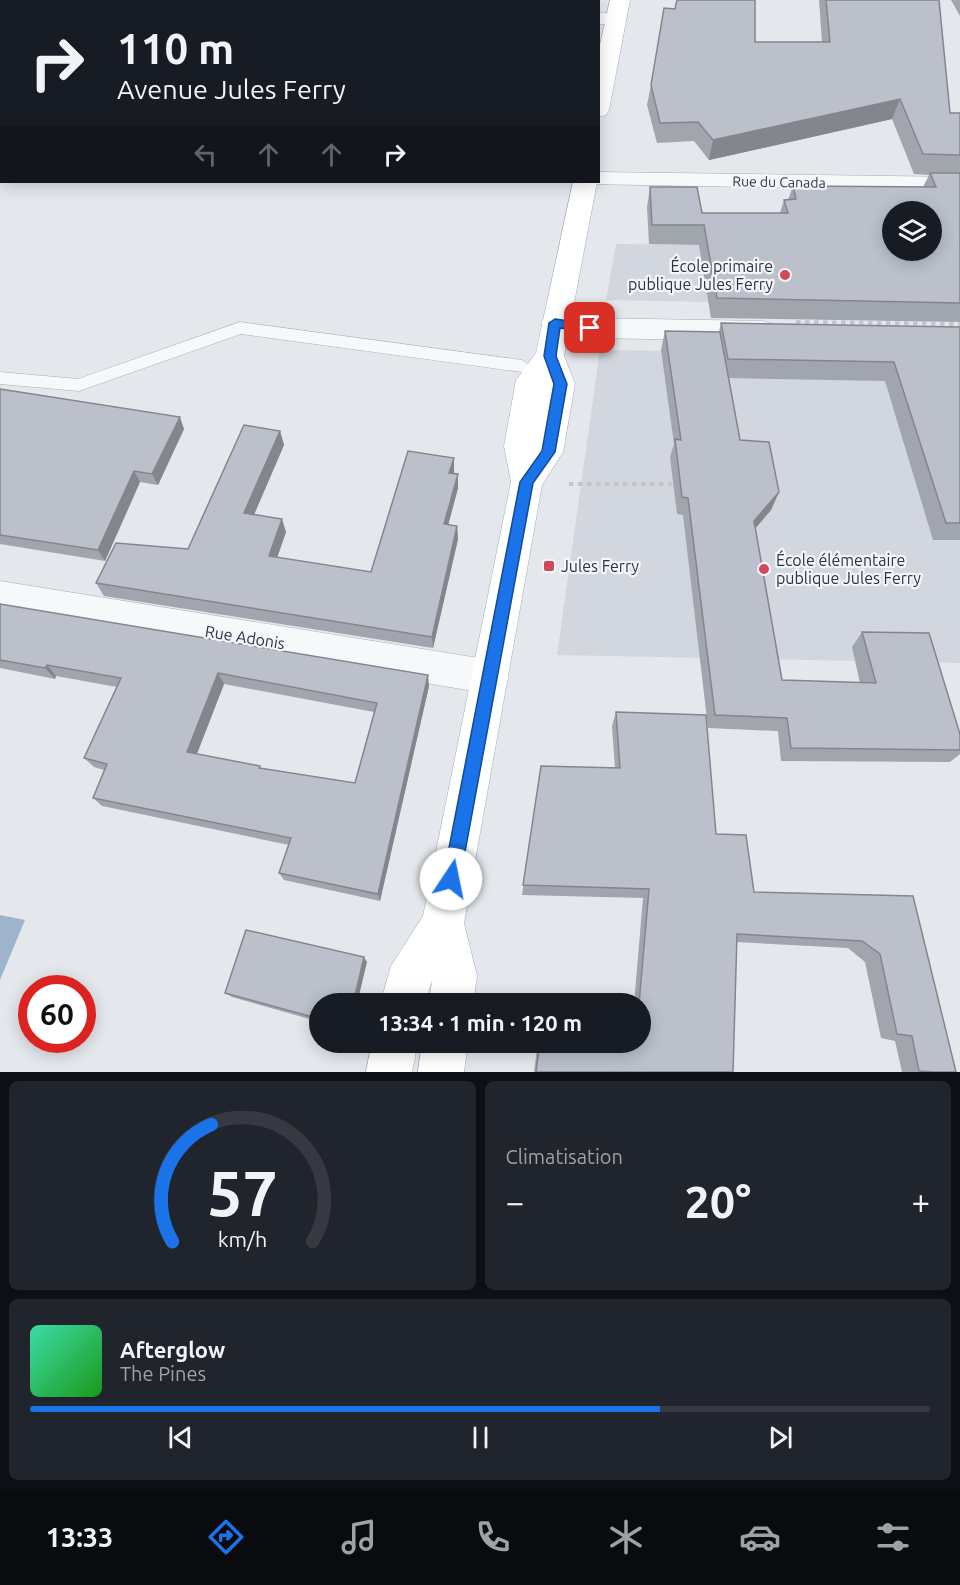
<!DOCTYPE html>
<html lang="fr">
<meta charset="utf-8">
<style>
body{margin:0;font-family:Ubuntu,sans-serif;background:#20242c;color:#f1f3f6;height:100vh;display:flex;flex-direction:column;font-size:22px;white-space:nowrap}
*{box-sizing:border-box;margin:0}
p{font-size:20px;color:#9ea1a6}
.icon{flex:none;width:33px;height:33px;fill:none;stroke:currentColor;stroke-width:2;stroke-linecap:round;stroke-linejoin:round}
.map{position:relative;height:1072px;overflow:hidden}
.side{display:flex;flex-direction:column;gap:9px;padding:9px;background:#0d0f14;flex:1}
.side>*{flex:none}
.guide{position:absolute;left:0px;top:0px;width:600px;height:183px;box-shadow:0 3px 15px #0003;background:#171b24;color:#f1f3f6;overflow:hidden}
.controls{position:absolute;left:882px;top:201px;display:grid;gap:12px}
.controls a{display:grid;place-items:center;width:60px;height:60px;border-radius:50%;background:#171b24;box-shadow:0 3px 15px #0003;font-size:30px}
.speed{position:absolute;left:18px;top:975px;display:flex;gap:12px;font-size:30px;font-weight:700;text-align:center}
.speed>*{display:grid;place-content:center;width:78px;height:78px;border-radius:50%;background:#171b24;box-shadow:0 3px 15px #0003;line-height:1}
.speed .limit{border:9px solid #d22;background:#fff;color:#111}
.pin{position:absolute;display:grid;place-items:center;width:51px;height:51px;color:#fff;margin:-26px;border-radius:12px;box-shadow:0 3px 9px #0006}
.me{position:absolute;width:66px;margin:-33px;rotate:11deg;stroke-linejoin:round;filter:drop-shadow(0 0 4px #0008)}
.turn{display:flex;align-items:center;gap:21px;height:126px;padding:0 18px;font-size:27px}
.turn .icon{width:78px;height:78px;stroke-width:2.5}
.turn b{display:block;font-size:42px;line-height:51px}
.lanes{display:flex;align-items:center;height:57px;padding:0 18px;background:#0003;justify-content:center;gap:30px;direction:ltr}
.lanes .off{opacity:.35}
.big{font-size:45px;font-weight:700;line-height:1.1}
.side .widget{flex:1;display:flex;flex-direction:column;justify-content:center;gap:9px;min-width:0;padding:0 21px;border-radius:9px;background:#20242c}
.side .dial{align-items:center;gap:0}
.dial svg{height:156px;overflow:visible;fill:none;stroke:#363941;stroke-width:7;stroke-linecap:round;text-anchor:middle}
.dial text{fill:#f1f3f6;stroke:none}
.song{display:flex;align-items:center;gap:18px}
.cover{width:72px;height:72px;border-radius:9px;background:linear-gradient(135deg,hsl(160 70% 55%),hsl(120 70% 35%))}
.played{height:6px;border-radius:3px;background:linear-gradient(90deg,#1a73e8 70%,#363941 70%)}
.keys{display:flex;justify-content:space-around;direction:ltr}
.heat{display:flex;justify-content:space-between;align-items:center;font-size:33px;direction:ltr}
.side .tiles{flex:1;display:grid;gap:9px;grid-template-columns:1fr 1fr}
.widget:last-child{grid-column:span 2}
.trip{position:absolute;left:309px;top:993px;width:342px;height:60px;border-radius:30px;background:#171b24;box-shadow:0 3px 15px #0003;font-weight:700;line-height:60px;text-align:center}
.tabs{display:flex;height:96px;justify-content:space-around;align-items:center;background:#090b0e;color:#9ea1a6}
.tabs .icon{width:42px;height:42px}
.tabs .current{color:#1a73e8}
.tabs b{font-size:27px;color:#f1f3f6}
.map>svg:first-child{display:block}
.built{fill:#d2d6de}
.water{fill:#9fb4cc}
.lines{fill:none;stroke-linecap:round;stroke-linejoin:round}
.service-casing{stroke:#a9aeb7;stroke-width:1}
.minor-casing{stroke:#a9aeb7;stroke-width:1}
.primary-casing{stroke:#a3abb8;stroke-width:1}
.path{stroke:#c2c5cb;stroke-width:4;stroke-dasharray:4.5 4.5;stroke-linecap:butt}
.service{fill:#f7f8fa;fill-rule:evenodd}
.minor{fill:#f7f8fa;fill-rule:evenodd}
.primary{fill:#fff;fill-rule:evenodd}
.wall{fill:#a1a5ae;fill-rule:evenodd}
.shaded-wall{fill:#83868d}
.building{fill:#bbc0ca;stroke:#83868d;stroke-width:1.5;fill-rule:evenodd}
.route{fill:#1a73e8;stroke:#114b97;stroke-width:1.5}
.poi-dot{fill:#d1495b;stroke:#f4f6f9;stroke-width:2}
.labels{text-anchor:middle;dominant-baseline:central;stroke-width:4.5;stroke-linejoin:round;paint-order:stroke}
.far-street-label{font-size:14px;fill:#2b3445;stroke:#f4f6f9}
.poi-label{font-size:16px;fill:#2b3445;stroke:#f4f6f9;text-anchor:start}
.street-label{font-size:16px;fill:#2b3445;stroke:#f4f6f9}
</style>
<div class="map">
<svg width="960" height="1072" viewBox="0 0 960 1072">
<rect width="100%" height="100%" fill="#e4e7ec"/>
<g class="built">
<polygon points="616,244 892,247 892,250 960,248 711,302 606,300"/>
<polygon points="600,350 960,356 960,663 557,655"/>
</g>
<polygon class="water" points="0,915 25,920 0,980"/>
<g class="lines">
<defs>
<polygon id="service" points="240,322 522,360 531,366 522,372 241,334 79,391 0,384 0,372 78,379"/>
<g id="minor">
<polygon points="598,12 623,16 626,20 623,24 598,24"/>
<polygon points="598,172 960,177 960,191 589,184 588,182 598,182"/>
<polygon points="555,313 590,318 763,321 773,324 777,331 773,338 763,341 590,338 545,330 541,323 545,316"/>
<polygon points="0,581 491,660 504,665 509,677 504,689 491,694 0,611"/>
</g>
<g id="primary">
<polygon points="610,0 630,0 609,110 606,115 598,117 598,54"/>
<polygon points="573,182 597,182 564,356 575,384 563,452 542,485 464,923 477,976 473,1004 429,1004 432,981 424,1004 380,1004 391,966 423,916 511,482 504,446 516,380 536,353"/>
<polygon points="372,1042 418,1042 412,1072 366,1072"/>
<polygon points="422,1042 468,1042 464,1072 418,1072"/>
</g>
</defs>
<use href="#service" class="service-casing"/>
<use href="#minor" class="minor-casing"/>
<use href="#primary" class="primary-casing"/>
<g class="path">
<polyline points="796,322 960,324"/>
<polyline points="569,484 673,484"/>
</g>
<use href="#service" class="service"/>
<use href="#minor" class="minor"/>
<use href="#primary" class="primary"/>
</g>
<g class="wall">
<polygon points="0,0 568,0 567,2 2,2 2,21 0,22"/>
<polygon points="819,0 939,0 950,113 960,114 960,322 711,318 699,245 649,244 647,207 650,187 702,213 780,213 784,200 788,200 793,186 923,187 929,175 914,174 892,119 709,160 694,141 657,143 647,105 651,85 755,42 822,42"/>
<polygon points="951,0 960,0 960,16"/>
<polygon points="721,323 960,327 960,540 933,540 885,381 729,378 740,440 779,492 771,510 755,528 782,680 860,683 852,647 862,632 960,734 960,754 950,762 781,761 778,731 708,728 683,515 677,514 670,457 674,444 661,350 665,331 719,332"/>
<polygon points="0,389 184,429 158,485 140,482 105,561 0,544"/>
<polygon points="280,431 284,445 254,515 286,532 277,558 371,572 454,472 454,473 458,488 448,524 457,526 458,539 433,648 104,596 96,583 188,549"/>
<path d="M0,604L429,686L380,901L284,880L279,873L289,845L102,806L93,798L104,770L94,767L84,758L117,687L56,676L55,679L0,668ZM224,684L374,712L355,783L261,768L197,754Z"/>
<polygon points="616,712 716,834 754,892 913,896 956,1072 902,1072 895,1041 881,1038 865,962 848,948 736,942 733,1072 534,1072 538,1042 640,1042 640,1004 634,1004 643,898 522,895 541,766 615,768 612,726"/>
<polygon points="367,962 320,1004 320,1022 232,997 225,993"/>
</g>
<g class="shaded-wall">
<polygon points="1,0 6,0 6,2 2,2 2,21 0,22 0,1"/>
<polygon points="900,99 892,119 709,160 713,140"/>
<polygon points="180,417 184,429 158,485 152,474"/>
<polygon points="280,431 284,445 249,526 244,513"/>
<polygon points="454,458 454,472 450,486 449,473"/>
<polygon points="134,471 140,482 105,561 98,550"/>
<polygon points="458,474 458,488 445,537 444,524"/>
<polygon points="779,492 771,510 747,538 754,521"/>
<polygon points="282,519 286,532 273,569 269,556"/>
<polygon points="457,526 458,539 433,648 432,637"/>
<polygon points="47,665 56,676 55,679 45,668"/>
<polygon points="218,673 224,684 194,761 187,752"/>
<polygon points="428,675 429,686 380,901 378,894"/>
<polygon points="364,957 367,962 357,1004 353,1004"/>
</g>
<g class="building">
<polygon points="30,0 299,0 298,2 43,2"/>
<polygon points="365,0 564,0 564,2 373,2"/>
<polygon points="677,0 755,0 755,42 830,42 826,0 939,0 950,113 960,113 960,155 923,154 900,99 713,140 698,122 660,123 651,85 664,8 675,9"/>
<path d="M930,173H960V303L717,298L704,225H652L650,187H697L702,213H788L784,200L796,199L793,186L936,187ZM892,212H932V250H892Z"/>
<polygon points="721,323 960,327 960,523 946,523 894,362 728,359"/>
<polygon points="665,331 720,332 740,440 769,442 779,492 754,521 782,680 876,683 862,632 929,633 960,734 960,750 791,748 787,718 715,715 688,498 682,497 675,439 681,440"/>
<polygon points="0,389 180,417 152,474 134,471 98,550 0,535"/>
<polygon points="244,425 280,431 244,513 282,519 269,556 371,572 408,451 454,458 449,473 458,474 444,524 457,526 432,637 96,583 116,543 188,549"/>
<path d="M0,604L428,675L378,894L279,873L291,838L93,798L107,764L84,758L121,678L47,665L45,668L0,660ZM218,673L377,703L355,783L259,768L260,766L187,752Z"/>
<polygon points="616,712 706,715 716,834 746,835 754,892 913,896 956,1072 934,1072 919,1071 912,1036 897,1034 880,954 862,941 737,934 733,1072 536,1072 540,1042 640,1042 640,1004 639,1004 649,889 523,885 541,766 620,768"/>
<polygon points="246,930 364,957 353,1004 320,1004 320,1019 225,993"/>
</g>
<polygon class="route" points="555,319 590,324 596,328 590,332 560,328 556,356 567,384 555,452 533,483 460,879 457,885 451,887 445,885 443,879 520,482 542,451 554,384 544,356 549,323"/>
<g class="poi-dot">
<circle cx="785" cy="275" r="6"/>
<rect x="543" y="560" width="12" height="12" rx="3"/>
<circle cx="764" cy="569" r="6"/>
</g>
<g class="labels">
<g class="far-street-label">
<text transform="translate(779 182) rotate(1)">Rue du Canada</text>
</g>
<g class="poi-label">
<text x="773" y="266" text-anchor="end">École primaire<tspan x="773" dy="18">publique Jules Ferry</tspan></text>
<text x="776" y="560">École élémentaire<tspan x="776" dy="18">publique Jules Ferry</tspan></text>
<text x="561" y="566">Jules Ferry</text>
</g>
<g class="street-label">
<text transform="translate(245 637) rotate(9)">Rue Adonis</text>
</g>
</g>
</svg>
<div class="controls">
<a><svg class="icon" aria-label="layers" viewBox="0 0 24 24"><path d="M12 4l9 5-9 5-9-5zM3 14l9 5 9-5"/></svg></a>
</div>
<div class="speed"><div class="limit">60</div></div>
<div class="pin" style="left:590px;top:328px;background:#d93025"><svg class="icon" aria-label="arrive" viewBox="0 0 24 24"><path d="M6 21V4h12l-3 4 3 4H6"/></svg></div>
<svg class="me" style="left:451px;top:879px" viewBox="-20 -20 40 40"><circle r="19" fill="#fff"/><path d="M0-13L10 11 0 6-10 11z" fill="#1a73e8"/></svg>
<div class="trip">13:34 · 1 min · 120 m</div>
<div class="guide">
<div class="turn"><svg class="icon" aria-label="right" viewBox="0 0 24 24"><path d="M7 20v-9h11M14 6l5 5-5 5"/></svg><div><b>110 m</b>Avenue Jules Ferry</div></div>
<div class="lanes"><svg class="icon off" aria-label="left" viewBox="0 0 24 24"><path d="M17 20v-9H6M10 6l-5 5 5 5"/></svg><svg class="icon off" aria-label="ahead" viewBox="0 0 24 24"><path d="M12 20V5M6 11l6-6 6 6"/></svg><svg class="icon off" aria-label="ahead" viewBox="0 0 24 24"><path d="M12 20V5M6 11l6-6 6 6"/></svg><svg class="icon" aria-label="right" viewBox="0 0 24 24"><path d="M7 20v-9h11M14 6l5 5-5 5"/></svg></div>
</div>
</div>
<section class="side">
<div class="tiles">
<div class="widget dial"><svg viewBox="0 0 100 80">
<path d="M14 69A42 42 0 1 1 86 69"/>
<path d="M14 69A42 42 0 0 1 34 9" stroke="#1a73e8"/>
<text x="50" y="56" font-size="32" font-weight="700">57</text>
<text x="50" y="72" font-size="11">km/h</text>
</svg></div>
<div class="widget"><p>Climatisation</p>
<div class="heat"><a>−</a><b class="big">20°</b><a>+</a></div>
</div>
<div class="widget">
<div class="song"><i class="cover"></i><div><b>Afterglow</b><p>The Pines</p></div></div>
<div class="played"></div>
<div class="keys"><svg class="icon" aria-label="previous" viewBox="0 0 24 24"><path d="M18 5L8 12l10 7zM5 5v14"/></svg><svg class="icon" aria-label="pause" viewBox="0 0 24 24"><path d="M8 5v14M16 5v14"/></svg><svg class="icon" aria-label="next" viewBox="0 0 24 24"><path d="M6 5l10 7-10 7zM19 5v14"/></svg></div>
</div>
</div>
</section>
<nav class="tabs">
<b>13:33</b>
<svg class="icon current" aria-label="directions" viewBox="0 0 24 24"><path d="M12 3l9 9-9 9-9-9zM9 14v-3h6M13 9l2 2-2 2"/></svg>
<svg class="icon" aria-label="music" viewBox="0 0 24 24"><path d="M9 18V5l10-2v13"/><circle cx="6" cy="18" r="3"/><circle cx="16" cy="16" r="3"/></svg>
<svg class="icon" aria-label="phone" viewBox="0 0 24 24"><path d="M5 4h4l2 5-3 2q2 4 5 5l2-3 5 2v4C11 20 4 13 5 4z"/></svg>
<svg class="icon" aria-label="climate" viewBox="0 0 24 24"><path d="M12 3v18M4 7l16 10M4 17L20 7"/></svg>
<svg class="icon" aria-label="car" viewBox="0 0 24 24"><path d="M5 17H2v-5l4-1 3-4h7l3 4 3 1v5h-3M9 17h6M6 11h13"/><circle cx="7" cy="17" r="2"/><circle cx="17" cy="17" r="2"/></svg>
<svg class="icon" aria-label="filters" viewBox="0 0 24 24"><path d="M4 7h16M4 17h16"/><circle cx="9" cy="7" r="2"/><circle cx="15" cy="17" r="2"/></svg>
</nav>
